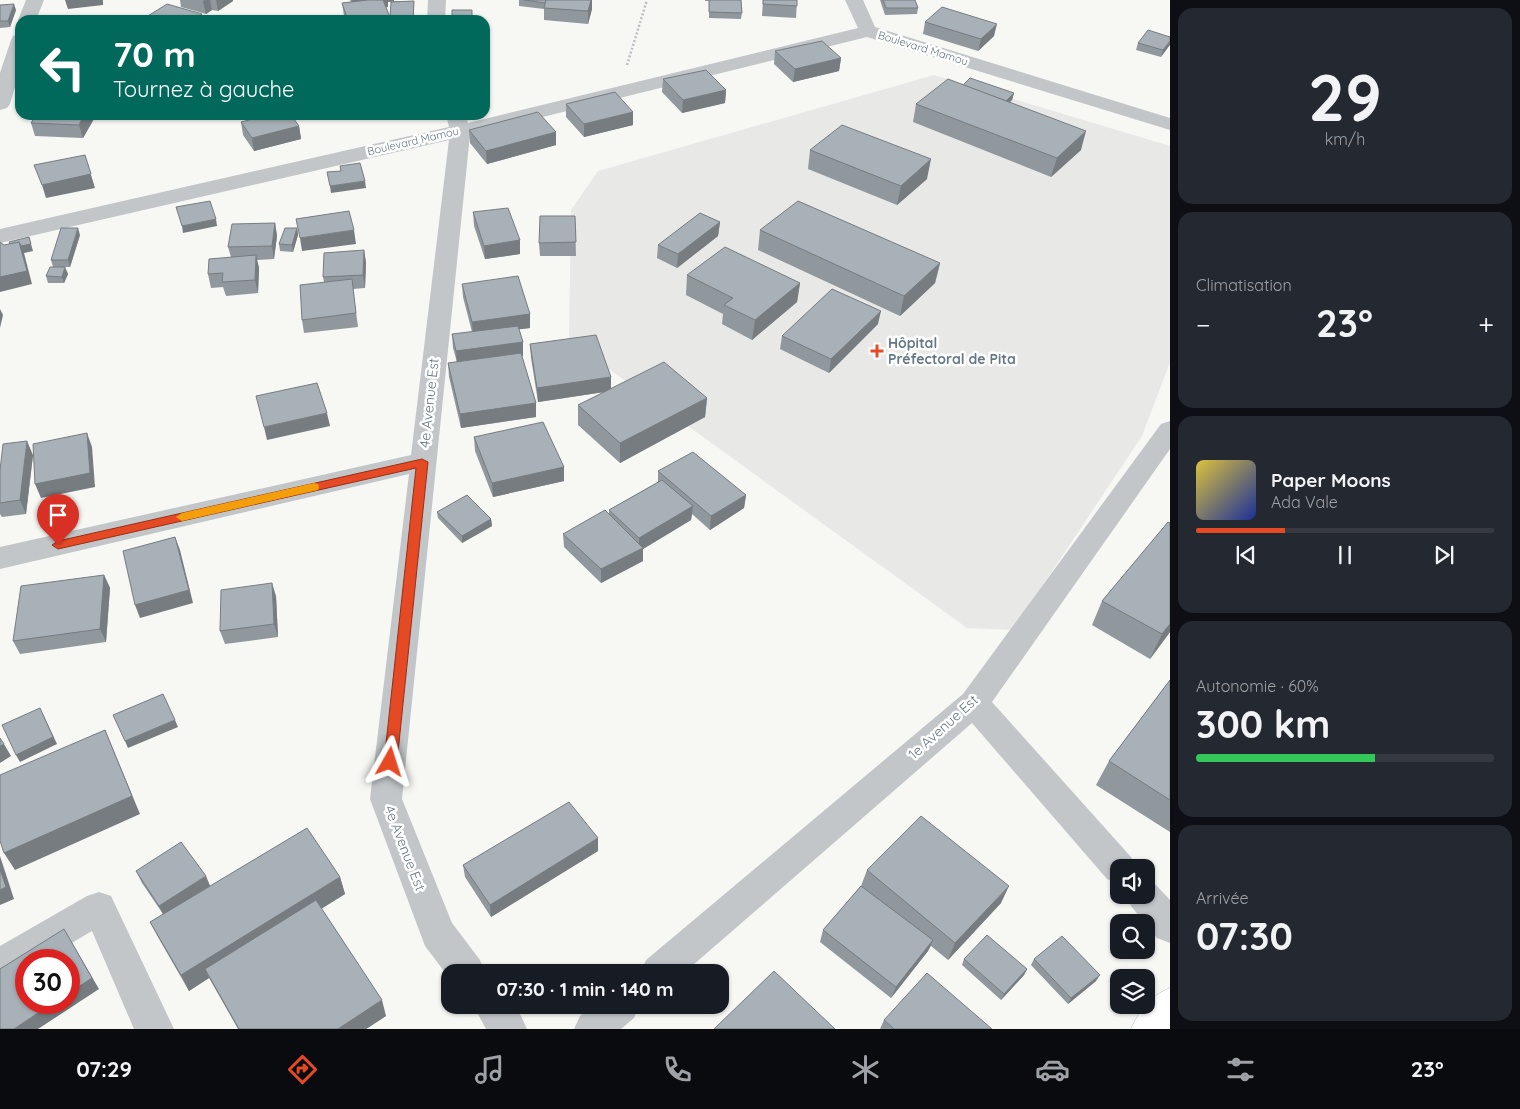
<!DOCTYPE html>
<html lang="fr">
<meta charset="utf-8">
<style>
body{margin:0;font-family:Quicksand,sans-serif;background:#242831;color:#f1f3f6;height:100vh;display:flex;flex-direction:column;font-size:19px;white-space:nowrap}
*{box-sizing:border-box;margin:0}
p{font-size:16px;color:#9ea1a6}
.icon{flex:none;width:28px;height:28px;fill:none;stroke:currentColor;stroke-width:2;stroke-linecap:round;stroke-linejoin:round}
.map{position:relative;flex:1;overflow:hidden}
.side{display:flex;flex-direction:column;gap:8px;padding:8px;background:#0d0f14;width:350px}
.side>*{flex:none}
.guide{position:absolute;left:15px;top:15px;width:475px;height:105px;border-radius:15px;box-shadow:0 1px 4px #0004;background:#00695c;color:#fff;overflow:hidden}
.controls{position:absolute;left:1110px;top:859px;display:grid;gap:10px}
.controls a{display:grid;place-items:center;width:45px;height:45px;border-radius:10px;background:#171b24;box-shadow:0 1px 4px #0004;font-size:25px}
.speed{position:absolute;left:15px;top:949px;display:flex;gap:10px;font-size:25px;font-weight:700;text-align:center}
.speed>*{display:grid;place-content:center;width:65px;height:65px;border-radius:50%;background:#171b24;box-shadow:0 1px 4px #0004;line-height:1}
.speed .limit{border:8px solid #d22;background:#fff;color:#111}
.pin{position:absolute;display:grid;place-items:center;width:42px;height:42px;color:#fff;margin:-51px -21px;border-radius:50% 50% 50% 0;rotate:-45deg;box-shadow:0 0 5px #0007}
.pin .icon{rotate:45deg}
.me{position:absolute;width:55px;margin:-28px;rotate:6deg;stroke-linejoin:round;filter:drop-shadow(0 0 4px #0008)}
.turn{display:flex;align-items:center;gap:18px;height:105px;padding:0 15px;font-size:22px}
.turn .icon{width:65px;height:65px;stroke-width:2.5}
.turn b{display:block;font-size:35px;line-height:42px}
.big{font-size:38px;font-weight:800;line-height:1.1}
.side .widget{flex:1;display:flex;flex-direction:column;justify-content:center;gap:8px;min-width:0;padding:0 18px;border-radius:15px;background:#242831}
.side .dial{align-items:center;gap:0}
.dial b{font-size:65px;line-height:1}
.song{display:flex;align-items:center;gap:15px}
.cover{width:60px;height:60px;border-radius:8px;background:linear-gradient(135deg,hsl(50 70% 55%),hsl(230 70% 35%))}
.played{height:5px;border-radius:2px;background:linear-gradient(90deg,#e54a25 30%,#363941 30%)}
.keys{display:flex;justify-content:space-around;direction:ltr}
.heat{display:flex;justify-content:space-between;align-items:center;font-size:28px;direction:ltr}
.charge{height:8px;border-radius:4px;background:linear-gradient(90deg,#34c759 60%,#363941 0)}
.trip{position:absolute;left:441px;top:964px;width:288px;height:50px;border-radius:15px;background:#171b24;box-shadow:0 1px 4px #0004;font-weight:800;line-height:50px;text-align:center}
.tab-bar{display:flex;height:80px;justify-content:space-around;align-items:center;background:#090b0e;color:#9ea1a6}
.tab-bar .icon{width:35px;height:35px}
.tab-bar .selected{color:#e54a25}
.tab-bar b{font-size:22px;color:#f1f3f6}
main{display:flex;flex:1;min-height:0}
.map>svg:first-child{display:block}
.built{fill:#e8e8e7}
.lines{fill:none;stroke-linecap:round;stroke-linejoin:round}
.highway-casing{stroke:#b5b9bc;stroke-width:1}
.path{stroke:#bcbfc1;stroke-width:2.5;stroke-dasharray:2 2;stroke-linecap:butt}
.minor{fill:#c2c6c9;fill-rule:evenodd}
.highway{fill:#fff;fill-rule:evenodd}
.wall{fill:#90989d}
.shaded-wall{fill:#767c80}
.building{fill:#a8b1b7;stroke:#767c80}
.route{fill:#e54a25;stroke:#953018}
.slow{fill:#f59e0b}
.poi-dot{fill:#e54a25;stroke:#fff;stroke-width:2}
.labels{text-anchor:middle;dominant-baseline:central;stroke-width:5;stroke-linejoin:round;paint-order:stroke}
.far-street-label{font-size:11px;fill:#657885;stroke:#fff}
.poi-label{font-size:14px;font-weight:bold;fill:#657885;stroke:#fff;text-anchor:start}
.street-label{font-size:14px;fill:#657885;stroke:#fff}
</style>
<main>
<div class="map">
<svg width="1170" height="1029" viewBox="0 0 1170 1029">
<rect width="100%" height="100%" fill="#f7f7f4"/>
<polygon class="built" points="934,75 1170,146 1170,362 1142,436 1013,630 967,628 569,340 571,210 598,171"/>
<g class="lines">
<defs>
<path id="highway" d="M1170,988V1029H1131C1139,1011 1151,995 1170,988Z"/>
</defs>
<use href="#highway" class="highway-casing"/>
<polyline class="path" points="627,65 647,0"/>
<g class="minor">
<polygon points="26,0 44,0 36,20 20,20 20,23 18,20"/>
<polygon points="428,0 446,0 445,20 427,20"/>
<polygon points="845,0 863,0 875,27 1170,118 1170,130 867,37 470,135 402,799 452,923 480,960 485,972 450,972 450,979 425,946 370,799 409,474 0,569 0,547 411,455 449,140 0,243 0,229 449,127 446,115 466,115 468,123 858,28"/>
<polygon points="20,34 20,70 10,104 7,108 0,110 0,73 11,40 13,36"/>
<polygon points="1170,421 1170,449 992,702 1131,857 1136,868 1119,868 1119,884 1107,879 972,723 685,972 641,972 646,960 963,694 1161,424"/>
<polygon points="1146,880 1155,884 1170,900 1170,943 1157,938 1131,906 1126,895 1146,895"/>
<polygon points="99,892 111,896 174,1029 134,1029 92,931 43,960 26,960 26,970 0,983 0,946 87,896"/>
<polygon points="473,1005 513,1005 521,1016 527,1029 486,1029"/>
<polygon points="593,1005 639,1005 634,1018 621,1029 574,1029 580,1016"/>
</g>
<use href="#highway" class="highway"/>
</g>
<g class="wall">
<polygon points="180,0 233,0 233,1 218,11 212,10 206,14 181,7"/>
<polygon points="350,0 394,0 394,1 414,1 414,20 391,20 391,2 388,2 388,7 386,7 390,17 391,20 345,20 344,16 342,3 351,2"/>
<polygon points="519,0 592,0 592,9 588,24 544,20 544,9 519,6"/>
<polygon points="705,0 745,0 741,0 742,13 741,19 709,18 709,1 705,1"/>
<polygon points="763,0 797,0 796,18 762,16"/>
<polygon points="880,0 915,0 918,8 917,14 885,15"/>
<polygon points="0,5 16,10 10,27 0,28"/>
<polygon points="925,22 994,36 978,51 923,34"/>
<polygon points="1170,37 1161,57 1136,50 1138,43"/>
<polygon points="775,51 841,58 839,71 793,82 774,64"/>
<polygon points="663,79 726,90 725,103 682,113 662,92"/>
<polygon points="963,85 1014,93 1012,100 1010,102 1081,150 1051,177 913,122 916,104"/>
<polygon points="566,104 633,112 633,125 584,137 566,117"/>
<polygon points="36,115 94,115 95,117 83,138 35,136 31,123"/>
<polygon points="241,122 299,126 301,139 254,151 243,135"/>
<polygon points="469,130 556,132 556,145 487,164 470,143"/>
<polygon points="810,150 927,179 897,205 808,169"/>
<polygon points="473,212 520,240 520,254 485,259 474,226"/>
<polygon points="575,216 576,256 540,256 539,243"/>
<polygon points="720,222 718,236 677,268 657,258 658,245"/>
<polygon points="275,223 277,236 274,259 257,260 259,268 258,293 226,296 223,287 211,288 208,274 231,257 228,247"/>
<polygon points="297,228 298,235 293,252 280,251 279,244"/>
<polygon points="760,230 940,263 935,283 900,316 758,250"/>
<polygon points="80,235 70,267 64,267 68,274 64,283 48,283 46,276 53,267 51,260"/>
<polygon points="364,250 366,263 365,288 353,289 358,327 304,333 302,320 324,282 323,277"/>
<polygon points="687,275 800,283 797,302 752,340 722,324 723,314 686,295"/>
<polygon points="462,284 530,314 530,328 519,329 523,342 523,356 522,356 536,403 536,417 461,428 449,377 448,363 457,362 453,348 452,334 472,332 463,297"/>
<polygon points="878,324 829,373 780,349 782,336"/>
<polygon points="530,344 611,377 611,388 707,398 705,417 620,463 578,425 578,405 604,392 538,402 531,358"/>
<polygon points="474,437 564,467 564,481 493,497 475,451"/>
<polygon points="33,455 26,514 2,517 0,514 0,470"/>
<polygon points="658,471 746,495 744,508 710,530 692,514 691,520 643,549 643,561 601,583 564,547 563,534 609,514 609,510 658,482"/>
<polygon points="437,512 491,519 492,526 462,543 438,518"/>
<polygon points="1170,523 1170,632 1150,659 1092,625 1102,601"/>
<polygon points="104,575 110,588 106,642 20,654 13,641"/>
<polygon points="276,596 278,637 225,644 220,631"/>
<polygon points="1170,680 1170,832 1096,785 1109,761"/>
<polygon points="598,851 491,917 465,877 463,865"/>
<polygon points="867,870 1001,903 948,960 931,946 928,951 891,998 820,942 823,930 861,886"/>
<polygon points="136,871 210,886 340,877 345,894 321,909 386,1016 366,1029 238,1029 209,978 189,991 159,939 150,922 163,914 142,883"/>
<polygon points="964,959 1027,969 1024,975 1001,1000 962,965"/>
<polygon points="1034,959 1096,981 1068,1004 1031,965"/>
<polygon points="884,1020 992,1029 880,1029"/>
</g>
<g class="shaded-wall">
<polygon points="65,0 103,0 103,5 68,9"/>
<polygon points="205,0 210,0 212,10 206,14 203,1"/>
<polygon points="216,0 233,0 233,1 218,11"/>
<polygon points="352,0 394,0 394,1 388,2 388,7 354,11"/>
<polygon points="591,0 592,0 592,9 588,24 588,11"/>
<polygon points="14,4 16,10 10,27 8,21"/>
<polygon points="202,14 204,20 194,20"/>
<polygon points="390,17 391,20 368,20"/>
<polygon points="997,24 994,36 978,51 981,39"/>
<polygon points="1170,41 1170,45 1161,57 1163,50"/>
<polygon points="841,58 839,71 793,82 795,69"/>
<polygon points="726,90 725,103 682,113 683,100"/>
<polygon points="1014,93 1012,100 1003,108 1005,102"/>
<polygon points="633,112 633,125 584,137 584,124"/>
<polygon points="84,115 94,115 95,117 83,138 79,125"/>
<polygon points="299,126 301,139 254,151 252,138"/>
<polygon points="1086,131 1081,150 1051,177 1057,158"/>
<polygon points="556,132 556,145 487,164 486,151"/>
<polygon points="85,155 95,188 46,198 42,185"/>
<polygon points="931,159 927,179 897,205 901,186"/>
<polygon points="365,181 366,188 331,193 330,186"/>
<polygon points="216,219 217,226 183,233 182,226"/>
<polygon points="720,222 718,236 677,268 678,254"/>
<polygon points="275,223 277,236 274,259 272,246"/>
<polygon points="78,228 80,235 70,267 68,260"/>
<polygon points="297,228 298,235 293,252 292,245"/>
<polygon points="354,230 356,244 302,251 300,238"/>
<polygon points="29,237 33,251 24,253 32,284 0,292 0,277 19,242"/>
<polygon points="520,240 520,254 485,259 484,246"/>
<polygon points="364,250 366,263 365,288 363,275"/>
<polygon points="256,255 259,268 258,293 255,280"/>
<polygon points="940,263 935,283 900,316 904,296"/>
<polygon points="65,267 68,274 64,283 62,277"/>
<polygon points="800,283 797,302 752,340 755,320"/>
<polygon points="0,309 3,315 0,328"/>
<polygon points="881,311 878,324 829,373 831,359"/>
<polygon points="530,314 530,328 473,335 472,322"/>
<polygon points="523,342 523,356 457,365 456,351"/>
<polygon points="611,377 611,391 538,402 537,388"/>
<polygon points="707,398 705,417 620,463 620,443"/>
<polygon points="536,403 536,417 461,428 460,414"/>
<polygon points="327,413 330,426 267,440 264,427"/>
<polygon points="87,433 92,447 95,487 41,498 35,484"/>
<polygon points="27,441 33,455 26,514 20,500"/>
<polygon points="564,467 564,481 493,497 492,483"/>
<polygon points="746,495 744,508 710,530 711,516"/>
<polygon points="693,506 691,520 643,549 643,561 601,583 601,569 639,550 639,538"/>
<polygon points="491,519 492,526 462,543 462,536"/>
<polygon points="175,537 180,550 193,603 140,618 135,605"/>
<polygon points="104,575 110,588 106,642 100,629"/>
<polygon points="272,583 276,596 278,637 274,624"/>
<polygon points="1170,624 1170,632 1150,659 1162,634"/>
<polygon points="43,714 57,744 20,762 16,755"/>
<polygon points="175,720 178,727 128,748 125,741"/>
<polygon points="105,730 113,749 140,814 15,870 4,853"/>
<polygon points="4,744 11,756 0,763 0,746"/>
<polygon points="598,838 598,851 491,917 490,905"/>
<polygon points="0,856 14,899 0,905"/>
<polygon points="206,876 211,888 165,918 159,906"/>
<polygon points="340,877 345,894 210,978 205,969 209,978 189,991 181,975"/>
<polygon points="1009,886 1001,903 948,960 955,943"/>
<polygon points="933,940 928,951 891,998 896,987"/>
<polygon points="71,941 99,989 38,1029 14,1029 54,1002 69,1002"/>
<polygon points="1027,969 1024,975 1001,1000 1004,994"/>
<polygon points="1100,975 1096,981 1068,1004 1071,998"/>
<polygon points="382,1000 386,1016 366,1029 338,1029"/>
</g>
<g class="building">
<polygon points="368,0 383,0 390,17 368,20 348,20 342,3"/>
<polygon points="524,0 546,0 545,3"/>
<polygon points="546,0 591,0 588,11 544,8"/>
<polygon points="709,0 741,0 742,13 709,12"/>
<polygon points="763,0 797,0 797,6 763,4"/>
<polygon points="883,0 915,0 918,8 886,8"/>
<polygon points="414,1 413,20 400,20 400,18 390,18 391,2"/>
<polygon points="14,4 8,21 0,21 0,5"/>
<polygon points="167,4 202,14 194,20 148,20 143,19"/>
<polygon points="942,7 997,24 981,39 925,22"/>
<polygon points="452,10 472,10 472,19 452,20"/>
<polygon points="1148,30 1170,37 1170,41 1163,50 1138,43"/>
<polygon points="822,41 841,58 795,69 775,51"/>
<polygon points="706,70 726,90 683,100 663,79"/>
<polygon points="970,78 1014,93 1006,101 963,85"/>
<polygon points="948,79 1086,131 1057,158 916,104"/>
<polygon points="615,92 633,112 584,124 566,104"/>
<polygon points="538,112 556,132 486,151 469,130"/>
<polygon points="36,115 84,115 79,125 31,123"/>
<polygon points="269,115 291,115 299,126 252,138 241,122"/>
<polygon points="842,125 931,159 901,186 810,150"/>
<polygon points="85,155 91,174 42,185 34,165"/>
<polygon points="360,163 365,181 330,186 327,172 341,171 340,166"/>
<polygon points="210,201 216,219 182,226 176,207"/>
<polygon points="798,201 940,263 904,296 760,230"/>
<polygon points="508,208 520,240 484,246 473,212"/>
<polygon points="349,211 354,230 300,238 296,219"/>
<polygon points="700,213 720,222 678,254 658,245"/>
<polygon points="540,216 575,216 576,242 539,243"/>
<polygon points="275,223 272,246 228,247 232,224"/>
<polygon points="61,228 78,228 68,260 51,260"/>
<polygon points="285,228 297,228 292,245 279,244"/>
<polygon points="29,237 31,244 21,246 19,242 10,244 9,242"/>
<polygon points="0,242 4,245 19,242 27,271 0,277"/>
<polygon points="725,247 800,283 755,320 724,305 733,298 687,275"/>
<polygon points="364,250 363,275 323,277 324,253"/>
<polygon points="256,255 255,280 222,282 223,273 208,274 209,259"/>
<polygon points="50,267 65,267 62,277 46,276"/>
<polygon points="518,276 530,314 472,322 462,284"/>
<polygon points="352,279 356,313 302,320 300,285"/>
<polygon points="832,289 881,311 831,359 782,336"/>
<polygon points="518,326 523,342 456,351 452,334"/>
<polygon points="596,335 611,377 537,388 530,344"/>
<polygon points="521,353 536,403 460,414 448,363"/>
<polygon points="664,362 707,398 620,443 578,405"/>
<polygon points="317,383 327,413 264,427 256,396"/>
<polygon points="543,422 564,467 492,483 474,437"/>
<polygon points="87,433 90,473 35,484 33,444"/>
<polygon points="27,441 20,500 0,503 0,470 3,444"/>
<polygon points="693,452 746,495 711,516 658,471"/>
<polygon points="662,480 693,506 639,538 609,510"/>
<polygon points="467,495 491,519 462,536 437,512"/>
<polygon points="605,510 643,548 601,569 563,534"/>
<polygon points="1168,522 1170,523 1170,624 1162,634 1102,601"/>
<polygon points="175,537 189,590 135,605 123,551"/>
<polygon points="104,575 100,629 13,641 21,586"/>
<polygon points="272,583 274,624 220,631 221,590"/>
<polygon points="1170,680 1170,800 1109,761"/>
<polygon points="163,694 175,720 125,741 113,715"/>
<polygon points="40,708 53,737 16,755 2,725"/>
<polygon points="105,730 132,796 4,853 0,841 0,775"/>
<polygon points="0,738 4,744 0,746"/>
<polygon points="569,802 598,838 490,905 463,865"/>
<polygon points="921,816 1009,886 955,943 867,870"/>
<polygon points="307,828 340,877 181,975 150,922"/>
<polygon points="181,842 206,876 159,906 136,871"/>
<polygon points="0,869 6,887 0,890"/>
<polygon points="861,886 933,940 896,987 823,930"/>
<polygon points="316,900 382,1000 338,1029 239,1029 205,969"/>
<polygon points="64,929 92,978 69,993 69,960 26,960 26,1002 54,1002 14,1029 0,1029 0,969"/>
<polygon points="987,935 1027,969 1004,994 964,959"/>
<polygon points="1062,936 1100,975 1071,998 1034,959"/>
<polygon points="774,971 835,1029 714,1029"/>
<polygon points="927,973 992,1029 894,1029 884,1020"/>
</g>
<polygon class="route" points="422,459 428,462 397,762 395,767 390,768 386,767 384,762 416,468 58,549 52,545 58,541"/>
<polygon class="slow" points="314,483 318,484 319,487 318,490 182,521 176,517 182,513"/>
<path class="poi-dot" d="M874.5 343.5h5v5h5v5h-5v5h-5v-5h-5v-5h5z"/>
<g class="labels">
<g class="far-street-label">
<text transform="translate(923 48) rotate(17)">Boulevard Mamou</text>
<text transform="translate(413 141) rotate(-13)">Boulevard Mamou</text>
</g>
<g class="poi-label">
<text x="888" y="343">Hôpital<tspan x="888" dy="16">Préfectoral de Pita</tspan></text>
</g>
<g class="street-label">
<text transform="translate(429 403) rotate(-84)">4e Avenue Est</text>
<text transform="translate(943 727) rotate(-42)">1e Avenue Est</text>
<text transform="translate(405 848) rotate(69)">4e Avenue Est</text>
</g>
</g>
</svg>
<div class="controls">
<a><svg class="icon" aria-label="sound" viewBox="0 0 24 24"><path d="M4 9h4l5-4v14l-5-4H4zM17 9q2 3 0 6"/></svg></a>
<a><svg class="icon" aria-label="search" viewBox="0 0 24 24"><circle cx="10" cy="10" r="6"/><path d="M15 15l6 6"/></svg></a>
<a><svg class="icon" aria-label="layers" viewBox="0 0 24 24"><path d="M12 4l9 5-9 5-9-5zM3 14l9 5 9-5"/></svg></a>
</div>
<div class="speed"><div class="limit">30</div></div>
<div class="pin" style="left:58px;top:545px;background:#d93025"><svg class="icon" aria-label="arrive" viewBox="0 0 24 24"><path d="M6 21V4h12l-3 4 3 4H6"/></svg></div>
<svg class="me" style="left:390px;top:762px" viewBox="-20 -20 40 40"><path d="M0-17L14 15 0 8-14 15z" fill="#e54a25" stroke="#fff" stroke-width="4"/></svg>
<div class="trip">07:30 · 1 min · 140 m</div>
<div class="guide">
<div class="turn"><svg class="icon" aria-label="left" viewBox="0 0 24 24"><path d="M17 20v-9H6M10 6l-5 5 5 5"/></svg><div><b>70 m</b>Tournez à gauche</div></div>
</div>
</div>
<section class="side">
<div class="widget dial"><b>29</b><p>km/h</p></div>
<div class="widget"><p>Climatisation</p>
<div class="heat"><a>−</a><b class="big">23°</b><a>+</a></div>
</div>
<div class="widget">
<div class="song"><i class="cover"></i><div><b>Paper Moons</b><p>Ada Vale</p></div></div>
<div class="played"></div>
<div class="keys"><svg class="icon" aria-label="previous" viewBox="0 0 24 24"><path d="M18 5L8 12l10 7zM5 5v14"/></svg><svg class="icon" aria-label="pause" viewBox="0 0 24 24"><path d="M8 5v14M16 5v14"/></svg><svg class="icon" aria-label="next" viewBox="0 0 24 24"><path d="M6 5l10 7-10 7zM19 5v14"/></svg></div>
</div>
<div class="widget"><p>Autonomie · 60%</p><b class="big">300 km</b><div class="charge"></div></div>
<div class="widget"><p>Arrivée</p><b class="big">07:30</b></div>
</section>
</main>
<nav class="tab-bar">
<b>07:29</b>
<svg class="icon selected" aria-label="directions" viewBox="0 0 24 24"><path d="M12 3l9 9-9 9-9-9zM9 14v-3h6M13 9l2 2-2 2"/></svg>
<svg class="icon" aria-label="music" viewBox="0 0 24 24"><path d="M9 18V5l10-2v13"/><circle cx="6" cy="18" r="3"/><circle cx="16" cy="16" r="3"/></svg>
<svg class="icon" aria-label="phone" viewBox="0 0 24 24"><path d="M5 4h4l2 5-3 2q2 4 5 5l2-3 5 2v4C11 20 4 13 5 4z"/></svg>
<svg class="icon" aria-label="climate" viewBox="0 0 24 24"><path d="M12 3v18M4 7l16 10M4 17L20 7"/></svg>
<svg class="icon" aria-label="car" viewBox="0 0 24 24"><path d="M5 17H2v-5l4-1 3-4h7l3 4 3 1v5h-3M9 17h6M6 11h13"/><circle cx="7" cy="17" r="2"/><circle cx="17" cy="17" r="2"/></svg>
<svg class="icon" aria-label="filters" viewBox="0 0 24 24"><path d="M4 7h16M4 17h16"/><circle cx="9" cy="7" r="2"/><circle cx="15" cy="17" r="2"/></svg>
<b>23°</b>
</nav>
